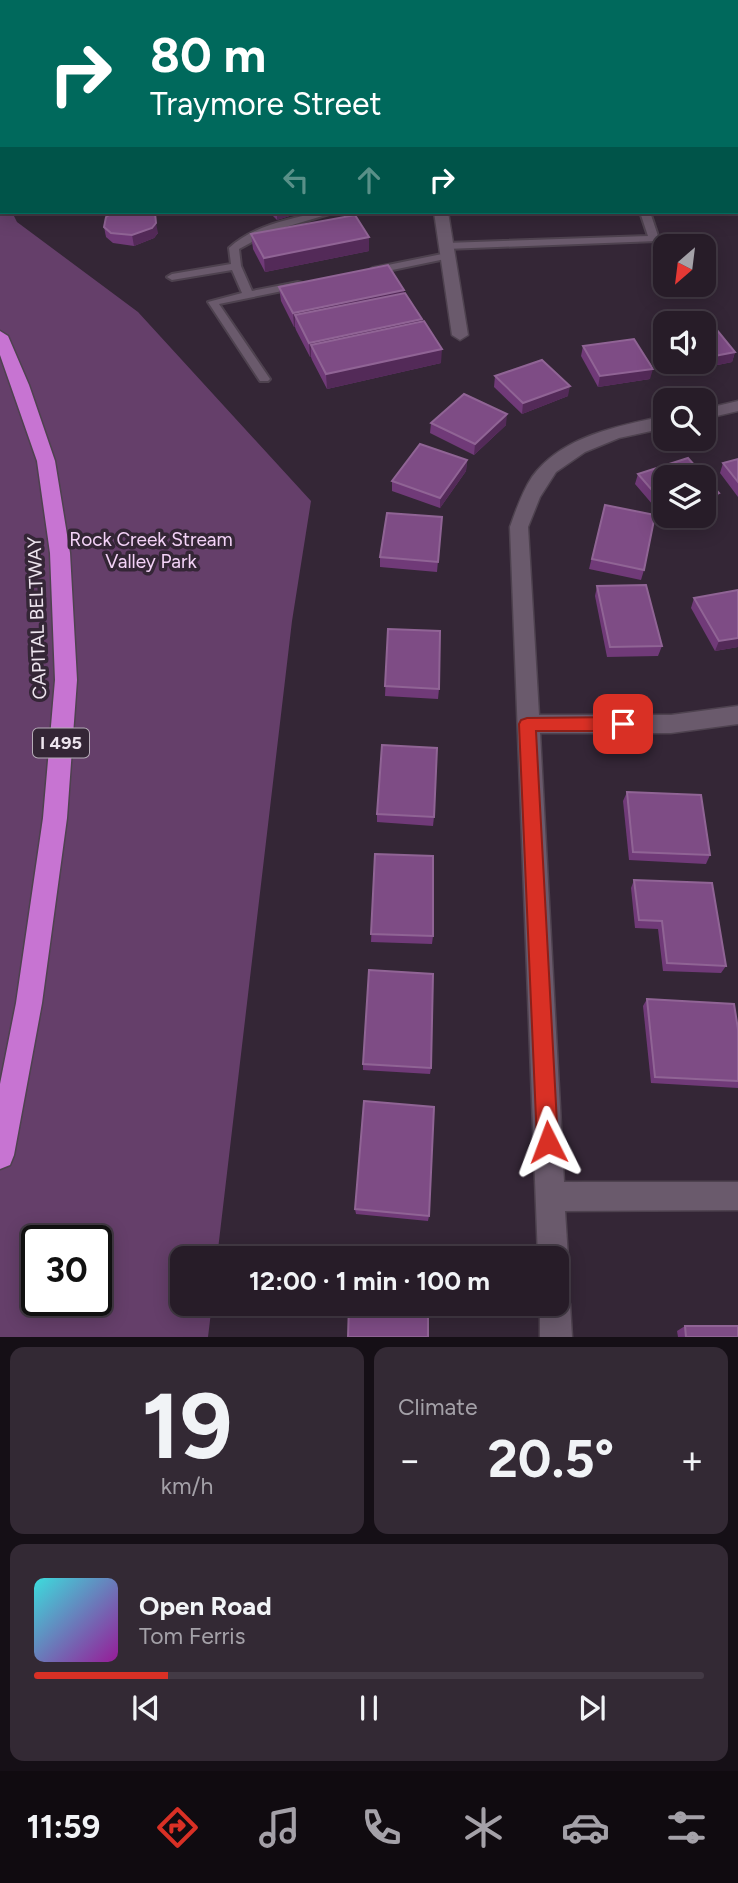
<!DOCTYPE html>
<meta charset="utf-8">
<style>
body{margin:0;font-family:Figtree,sans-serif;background:#332934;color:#f1f3f6;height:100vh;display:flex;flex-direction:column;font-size:26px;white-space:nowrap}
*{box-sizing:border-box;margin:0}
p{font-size:23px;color:#a4a1a8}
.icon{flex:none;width:38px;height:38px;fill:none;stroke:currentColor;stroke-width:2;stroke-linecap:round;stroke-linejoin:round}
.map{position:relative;height:1337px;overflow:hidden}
.details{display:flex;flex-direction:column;gap:10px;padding:10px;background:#150f16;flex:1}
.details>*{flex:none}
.banner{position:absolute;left:0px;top:0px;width:738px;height:214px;box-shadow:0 4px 18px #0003,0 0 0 2px #433a45;background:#00695c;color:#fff;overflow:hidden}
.needle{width:46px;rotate:208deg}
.tools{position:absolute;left:653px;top:234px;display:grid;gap:14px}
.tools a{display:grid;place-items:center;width:63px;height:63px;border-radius:14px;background:#271c28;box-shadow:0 4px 18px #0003,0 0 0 2px #433a45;font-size:35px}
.speed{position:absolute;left:21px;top:1225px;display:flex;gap:14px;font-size:35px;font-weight:700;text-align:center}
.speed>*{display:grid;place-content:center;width:91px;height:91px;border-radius:50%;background:#271c28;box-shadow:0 4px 18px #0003,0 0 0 2px #433a45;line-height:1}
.speed .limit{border:4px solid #111;border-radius:10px;background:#fff;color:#111}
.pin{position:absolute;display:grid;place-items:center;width:60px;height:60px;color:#fff;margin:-30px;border-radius:14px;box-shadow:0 4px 10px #0006}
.me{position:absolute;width:77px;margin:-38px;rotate:357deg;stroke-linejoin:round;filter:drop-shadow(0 0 5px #0008)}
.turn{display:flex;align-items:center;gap:24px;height:147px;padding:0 35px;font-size:32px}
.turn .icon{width:91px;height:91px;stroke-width:2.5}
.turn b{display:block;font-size:49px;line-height:60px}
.lanes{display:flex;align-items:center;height:66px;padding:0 35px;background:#0003;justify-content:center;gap:35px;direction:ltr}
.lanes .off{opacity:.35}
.big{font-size:52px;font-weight:700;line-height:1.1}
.details .widget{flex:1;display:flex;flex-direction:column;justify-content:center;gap:10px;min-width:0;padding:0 24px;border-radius:14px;background:#332934}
.details .dial{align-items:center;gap:0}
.dial b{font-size:91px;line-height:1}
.song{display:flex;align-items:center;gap:21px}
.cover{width:84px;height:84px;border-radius:10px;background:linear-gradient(135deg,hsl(180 70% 55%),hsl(300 70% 35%))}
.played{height:7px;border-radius:4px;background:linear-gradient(90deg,#d93025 20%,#433a45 20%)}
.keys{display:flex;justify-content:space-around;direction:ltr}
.heat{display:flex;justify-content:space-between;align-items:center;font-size:38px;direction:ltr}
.details .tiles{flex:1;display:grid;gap:10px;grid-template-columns:1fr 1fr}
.widget:last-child{grid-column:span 2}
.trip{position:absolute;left:170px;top:1246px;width:399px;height:70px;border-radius:14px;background:#271c28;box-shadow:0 4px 18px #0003,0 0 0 2px #433a45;font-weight:700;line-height:70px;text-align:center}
.tabs{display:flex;height:112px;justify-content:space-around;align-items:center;background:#100b10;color:#a4a1a8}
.tabs .icon{width:49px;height:49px}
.tabs .on{color:#d93025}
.tabs b{font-size:32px;color:#f1f3f6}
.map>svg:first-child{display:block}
.green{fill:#653f6a;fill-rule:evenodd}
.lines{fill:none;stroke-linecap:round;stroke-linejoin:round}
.stream{fill:#804488;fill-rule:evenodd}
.lane-casing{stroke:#4e424f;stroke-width:4}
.street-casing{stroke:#4e424f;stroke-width:3}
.highway-casing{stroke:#4e424f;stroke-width:3}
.lane{fill:#6a5a6c;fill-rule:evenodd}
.street{fill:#6a5a6c;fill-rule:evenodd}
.highway{fill:#c774d2;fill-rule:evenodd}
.wall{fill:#703a78}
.shaded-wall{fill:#532a58}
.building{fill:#7e4c85;stroke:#906495;stroke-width:2}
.route{fill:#d93025;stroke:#8d1f18;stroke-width:2}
.labels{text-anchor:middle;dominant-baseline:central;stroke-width:7;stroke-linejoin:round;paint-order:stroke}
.shield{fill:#342636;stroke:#b6acb8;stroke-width:2}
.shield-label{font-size:18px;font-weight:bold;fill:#eee5ef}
.park-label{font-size:19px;fill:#f4d3f8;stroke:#342636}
.street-label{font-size:19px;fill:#eee5ef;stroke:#342636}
</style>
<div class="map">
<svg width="738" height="1337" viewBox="0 0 738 1337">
<rect width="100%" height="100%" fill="#342636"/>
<g class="green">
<polygon points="7,0 415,0 417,2 7,2"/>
<path d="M0,186L2,212H12L17,222L138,312L311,501L292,621L217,1258H182V1304H212L208,1337H0ZM37,1241H96V1300H37Z"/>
</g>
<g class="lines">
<g class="stream">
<polygon points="119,0 125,0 123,2 118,2"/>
<polygon points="378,0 405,0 415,2 385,2"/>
<polygon points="426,0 433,0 430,2 424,2"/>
</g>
<defs>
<g id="lane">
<path d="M320,212H336L272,231L239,249L241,266L252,291L298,282L302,283V287L219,304L270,379L268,381H260L208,302L242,293L232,270L172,280L167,277L172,274L231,264L229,248C253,226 289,219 320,212Z"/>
<polygon points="640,212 650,212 659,239 657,241 446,249 441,246 446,243 648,236"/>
<polygon points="447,253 450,254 450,258 373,274 368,271 373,268"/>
</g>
<g id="street">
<polygon points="737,51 738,52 738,61 737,60"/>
<polygon points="0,111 2,112 2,123 0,122"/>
<polygon points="434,212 448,212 468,335 460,340 452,335"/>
<polygon points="738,401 738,411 704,419 704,409"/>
<path d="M665,416V428L619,438L585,452L556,472L540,497L528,527L539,715H671L738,706V724L671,733H540L564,1182H738V1210L565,1211L568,1258L564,1269L556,1271V1258H538L510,527C516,510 522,492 532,477C562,436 618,426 665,416Z"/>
<polygon points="556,1289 566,1293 570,1304 572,1337 540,1337 540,1304 556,1304"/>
</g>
<polygon id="highway" points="0,331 8,336 29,385 55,461 70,553 77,680 67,818 42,1003 14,1155 10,1165 0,1169 0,1084 16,1003 43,818 55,680 50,553 37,461 0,355"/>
</defs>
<use href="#lane" class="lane-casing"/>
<use href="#street" class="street-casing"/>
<use href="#highway" class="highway-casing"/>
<use href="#lane" class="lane"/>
<use href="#street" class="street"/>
<use href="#highway" class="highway"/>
</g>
<g class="wall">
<polygon points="706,0 738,0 738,30 737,30 737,2 706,2"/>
<polygon points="269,212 302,212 277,220"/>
<polygon points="104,227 158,233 154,238 134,246 113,243 106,237"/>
<polygon points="251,234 369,251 265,272 253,249"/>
<polygon points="279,287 404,293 422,319 422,322 441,363 327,389 312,360 311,357 310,357 296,330 295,327 294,327 281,301"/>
<polygon points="665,333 665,347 662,343"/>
<polygon points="583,346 650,379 598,387 581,356"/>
<polygon points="735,352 732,362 684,372 677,362 704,362"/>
<polygon points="495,376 568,396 522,414 494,387"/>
<polygon points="431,423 506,425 474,455 430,433"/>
<polygon points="688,458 719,493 715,503 704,507 704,478 665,478 665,516 675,516 665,519 635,484 638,474"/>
<polygon points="738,459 738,497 720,473 723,463"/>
<polygon points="467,460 466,471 440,508 392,491 392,481"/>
<polygon points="605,505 644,570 641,580 589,569"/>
<polygon points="442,517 437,572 380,567 380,557"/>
<polygon points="597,586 662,646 658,656 607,657 595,596"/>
<polygon points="738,590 738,647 715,651 691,608 694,598"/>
<polygon points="388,629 439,689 438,699 385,696"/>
<polygon points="627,792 710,855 706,864 629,860 623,801"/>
<polygon points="377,814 434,817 433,826 377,822"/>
<polygon points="375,854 433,936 432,944 371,942"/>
<polygon points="634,880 726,966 721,973 663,971 658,929 635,928 631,888"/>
<polygon points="647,999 738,1029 738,1088 651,1083 643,1006"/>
<polygon points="363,1064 431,1068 430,1074 363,1070"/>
<polygon points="355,1209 429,1216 428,1221 356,1214"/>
<polygon points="685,1326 738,1337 678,1337 677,1331"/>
</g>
<g class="shaded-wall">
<polygon points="248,212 259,212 259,213 248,216"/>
<polygon points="277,212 302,212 277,220"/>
<polygon points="156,223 158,233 154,238 134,246 132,235"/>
<polygon points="369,237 369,251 265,272 264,258"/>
<polygon points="404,290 404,304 295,315 295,327 294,327 293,313"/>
<polygon points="422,319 421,333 311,345 311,357 310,357 309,343"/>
<polygon points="442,349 441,363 327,389 326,374"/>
<polygon points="735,352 732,362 684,372 687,362 704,362 704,358"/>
<polygon points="653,369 650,379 598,387 600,376"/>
<polygon points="570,386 568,396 522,414 523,403"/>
<polygon points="507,414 506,425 474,455 475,444"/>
<polygon points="467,460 466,471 440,508 440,498"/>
<polygon points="719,493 715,503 704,507 704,498"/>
<polygon points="738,638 738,647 715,651 719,641"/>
</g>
<g class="building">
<polygon points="708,0 738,0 738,17 737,17 737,2 709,2"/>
<polygon points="114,212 149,212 155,213 156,223 152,228 132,235 111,233 104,227 106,217"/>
<polygon points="355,215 369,237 264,258 251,234"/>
<polygon points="388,265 404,290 293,313 279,287"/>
<polygon points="405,293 422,319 309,343 295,315"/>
<polygon points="424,321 442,349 326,374 311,345"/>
<polygon points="712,324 735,352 704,358 704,326"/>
<polygon points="634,339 653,369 600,376 583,346"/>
<polygon points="542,360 570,386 523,403 495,376"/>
<polygon points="464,394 507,414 475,444 431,423"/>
<polygon points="420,444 467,460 440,498 392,481"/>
<polygon points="688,458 719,493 704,498 704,478 665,478 665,505 638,474"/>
<polygon points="738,459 738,482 723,463"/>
<polygon points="605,505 655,515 644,570 592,559"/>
<polygon points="387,513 442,517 438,562 380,557"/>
<polygon points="646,585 662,646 610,647 597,586"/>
<polygon points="738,590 738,638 719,641 694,598"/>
<polygon points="388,629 440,631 439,689 385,686"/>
<polygon points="382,745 437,748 434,817 377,814"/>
<polygon points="627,792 701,795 710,855 633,852"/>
<polygon points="375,854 433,856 433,936 371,934"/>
<polygon points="634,880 712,883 726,966 667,963 662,921 639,920"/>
<polygon points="369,970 433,974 431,1068 363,1064"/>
<polygon points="647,999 734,1004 738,1029 738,1081 655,1077"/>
<polygon points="364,1101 434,1107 429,1216 355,1209"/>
<polygon points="351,1255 428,1257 428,1258 351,1258"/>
<polygon points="349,1304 428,1304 428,1337 348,1337"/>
<polygon points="685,1326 738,1326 738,1337 686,1337"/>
</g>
<polygon class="route" points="623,717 629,719 631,724 629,729 623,731 536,731 558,1142 555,1149 548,1152 540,1149 537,1142 519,724 521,720 527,718"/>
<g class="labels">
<rect class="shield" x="33" y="728.5" width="56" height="29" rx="5"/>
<g class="shield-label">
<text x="61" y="743">I 495</text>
</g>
<g class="park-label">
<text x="151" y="539">Rock Creek Stream<tspan x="151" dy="22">Valley Park</tspan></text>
</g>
<g class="street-label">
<text transform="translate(37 618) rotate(-92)">CAPITAL BELTWAY</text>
</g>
</g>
</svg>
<div class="tools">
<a><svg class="needle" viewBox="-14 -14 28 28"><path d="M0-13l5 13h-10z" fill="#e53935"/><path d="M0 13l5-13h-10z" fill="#a4a1a8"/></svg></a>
<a><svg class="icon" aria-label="sound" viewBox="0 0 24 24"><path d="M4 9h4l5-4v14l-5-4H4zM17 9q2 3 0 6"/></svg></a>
<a><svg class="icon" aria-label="search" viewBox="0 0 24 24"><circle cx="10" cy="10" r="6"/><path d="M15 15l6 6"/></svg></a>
<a><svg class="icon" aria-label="layers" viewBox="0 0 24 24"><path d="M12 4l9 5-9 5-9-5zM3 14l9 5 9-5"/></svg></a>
</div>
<div class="speed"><div class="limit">30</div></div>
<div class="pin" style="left:623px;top:724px;background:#d93025"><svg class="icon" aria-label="arrive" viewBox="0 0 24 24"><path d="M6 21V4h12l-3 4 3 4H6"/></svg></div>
<svg class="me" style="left:548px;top:1142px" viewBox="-20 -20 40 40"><path d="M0-17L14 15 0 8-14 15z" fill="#d93025" stroke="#fff" stroke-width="4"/></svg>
<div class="trip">12:00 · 1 min · 100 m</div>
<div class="banner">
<div class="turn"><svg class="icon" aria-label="right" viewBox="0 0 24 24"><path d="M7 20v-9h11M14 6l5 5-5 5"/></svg><div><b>80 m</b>Traymore Street</div></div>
<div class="lanes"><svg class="icon off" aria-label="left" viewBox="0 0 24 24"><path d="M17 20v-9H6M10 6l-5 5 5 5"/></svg><svg class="icon off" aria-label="ahead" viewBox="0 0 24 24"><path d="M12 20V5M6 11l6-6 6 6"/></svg><svg class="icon" aria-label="right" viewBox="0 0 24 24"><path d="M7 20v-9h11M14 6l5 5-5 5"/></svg></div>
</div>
</div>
<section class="details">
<div class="tiles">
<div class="widget dial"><b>19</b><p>km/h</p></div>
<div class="widget"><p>Climate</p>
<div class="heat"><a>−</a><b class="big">20.5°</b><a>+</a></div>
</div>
<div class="widget">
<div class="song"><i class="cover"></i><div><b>Open Road</b><p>Tom Ferris</p></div></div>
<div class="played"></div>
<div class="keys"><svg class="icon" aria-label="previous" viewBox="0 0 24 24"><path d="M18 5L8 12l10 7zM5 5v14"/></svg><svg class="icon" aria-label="pause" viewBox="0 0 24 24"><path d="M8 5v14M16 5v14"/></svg><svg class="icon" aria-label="next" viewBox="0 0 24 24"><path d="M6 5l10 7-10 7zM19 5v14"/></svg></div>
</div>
</div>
</section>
<nav class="tabs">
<b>11:59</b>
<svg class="icon on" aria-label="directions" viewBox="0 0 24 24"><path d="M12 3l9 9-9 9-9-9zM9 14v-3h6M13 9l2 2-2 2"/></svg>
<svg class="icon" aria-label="music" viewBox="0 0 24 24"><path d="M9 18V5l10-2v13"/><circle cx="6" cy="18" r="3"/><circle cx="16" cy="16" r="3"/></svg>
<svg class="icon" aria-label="phone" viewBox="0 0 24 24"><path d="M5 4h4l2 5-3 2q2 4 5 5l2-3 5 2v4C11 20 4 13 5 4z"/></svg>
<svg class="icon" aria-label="climate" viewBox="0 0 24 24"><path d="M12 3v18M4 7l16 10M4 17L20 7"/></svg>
<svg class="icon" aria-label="car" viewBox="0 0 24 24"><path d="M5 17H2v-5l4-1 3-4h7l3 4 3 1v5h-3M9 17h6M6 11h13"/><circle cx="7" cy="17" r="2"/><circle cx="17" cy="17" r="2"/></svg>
<svg class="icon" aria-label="filters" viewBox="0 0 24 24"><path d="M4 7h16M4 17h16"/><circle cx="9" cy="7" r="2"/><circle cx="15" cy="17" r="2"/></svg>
</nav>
